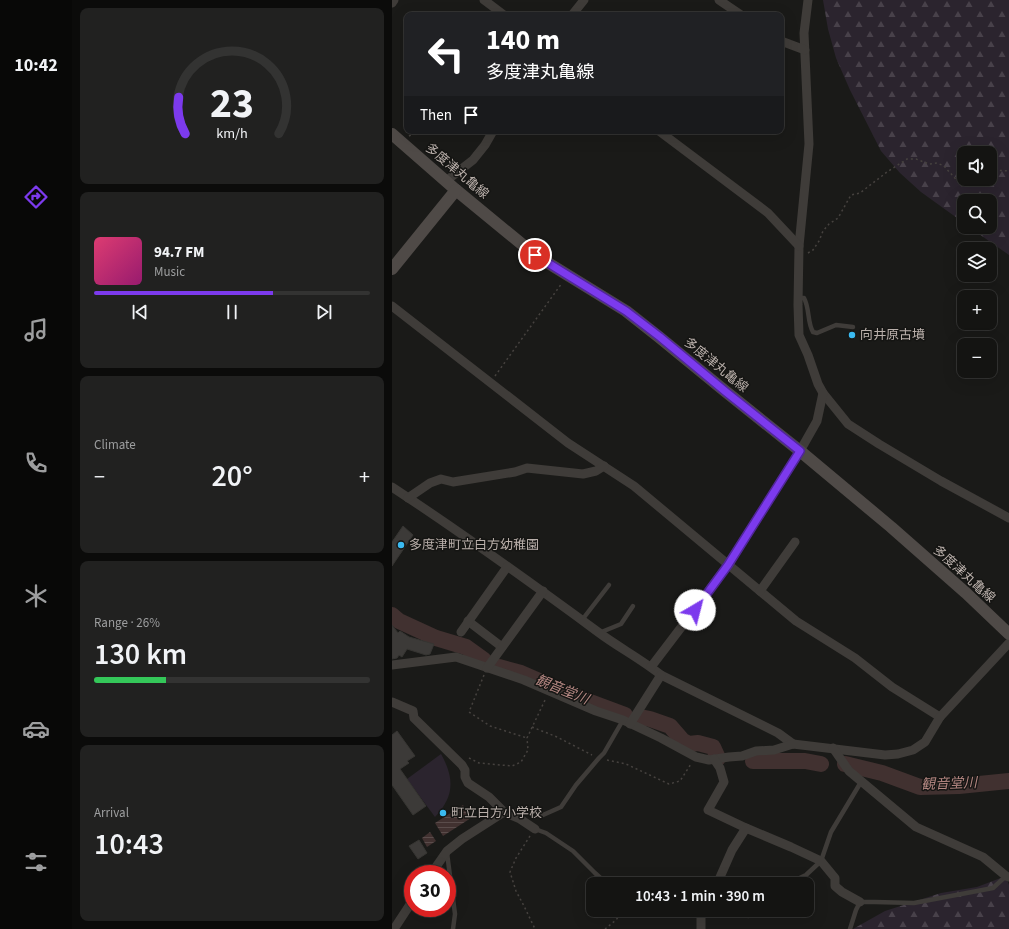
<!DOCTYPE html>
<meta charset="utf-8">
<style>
body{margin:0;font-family:"Source Sans 3","Noto Sans JP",sans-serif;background:#212120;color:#f1f3f6;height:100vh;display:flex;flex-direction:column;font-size:15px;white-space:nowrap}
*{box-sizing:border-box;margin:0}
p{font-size:13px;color:#9d9e9f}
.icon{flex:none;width:22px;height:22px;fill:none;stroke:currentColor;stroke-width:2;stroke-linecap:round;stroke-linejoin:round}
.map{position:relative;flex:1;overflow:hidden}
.side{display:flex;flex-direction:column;gap:8px;padding:8px;background:#0b0b0a;width:320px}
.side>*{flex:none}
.hud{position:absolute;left:12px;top:12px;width:380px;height:122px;border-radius:8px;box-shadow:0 4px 16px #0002,0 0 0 1px #333332;background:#202124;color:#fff;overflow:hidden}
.controls{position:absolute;left:565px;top:146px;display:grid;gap:8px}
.controls a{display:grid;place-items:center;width:40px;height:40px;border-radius:8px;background:#141412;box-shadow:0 4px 16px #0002,0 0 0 1px #333332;font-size:20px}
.speed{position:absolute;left:12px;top:865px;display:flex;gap:8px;font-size:20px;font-weight:700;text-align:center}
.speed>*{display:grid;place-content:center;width:52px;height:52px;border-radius:50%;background:#141412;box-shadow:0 4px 16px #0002,0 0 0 1px #333332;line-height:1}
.speed .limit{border:6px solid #d22;background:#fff;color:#111}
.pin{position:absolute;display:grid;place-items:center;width:34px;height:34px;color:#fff;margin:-17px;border:2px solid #fff;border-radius:50%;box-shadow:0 1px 4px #0007}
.me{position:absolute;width:44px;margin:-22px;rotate:37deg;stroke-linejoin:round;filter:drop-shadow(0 0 3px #0008)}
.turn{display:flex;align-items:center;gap:14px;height:84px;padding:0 16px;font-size:18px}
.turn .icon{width:52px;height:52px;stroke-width:2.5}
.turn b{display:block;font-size:28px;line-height:34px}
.then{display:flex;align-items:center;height:38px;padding:0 16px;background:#0003;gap:8px;font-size:15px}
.big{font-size:30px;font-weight:600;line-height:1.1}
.side .widget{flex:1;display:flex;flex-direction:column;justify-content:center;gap:6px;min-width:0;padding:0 14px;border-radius:8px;background:#212120}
.side .dial{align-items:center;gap:0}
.dial svg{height:104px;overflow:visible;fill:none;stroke:#333332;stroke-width:7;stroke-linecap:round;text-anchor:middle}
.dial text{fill:#f1f3f6;stroke:none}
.song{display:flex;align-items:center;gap:12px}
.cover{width:48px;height:48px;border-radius:6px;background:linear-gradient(135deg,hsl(340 70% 55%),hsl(320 70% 35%))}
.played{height:4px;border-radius:2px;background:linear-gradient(90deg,#7c3aed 65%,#333332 65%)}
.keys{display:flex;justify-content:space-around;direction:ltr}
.heat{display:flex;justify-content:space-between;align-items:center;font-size:22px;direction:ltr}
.charge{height:6px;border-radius:3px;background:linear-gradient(90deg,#34c759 26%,#333332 0)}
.trip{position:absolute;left:194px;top:877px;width:228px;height:40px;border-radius:8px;background:#141412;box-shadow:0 4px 16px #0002,0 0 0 1px #333332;font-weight:600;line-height:40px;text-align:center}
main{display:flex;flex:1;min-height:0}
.tab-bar{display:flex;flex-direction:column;width:72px;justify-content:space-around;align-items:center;background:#080807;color:#9d9e9f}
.tab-bar .icon{width:28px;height:28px}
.tab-bar .current{color:#7c3aed}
.tab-bar b{font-size:18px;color:#f1f3f6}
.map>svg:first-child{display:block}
.green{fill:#2b242e}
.forest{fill:url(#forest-firs);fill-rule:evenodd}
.water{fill:url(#water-rules)}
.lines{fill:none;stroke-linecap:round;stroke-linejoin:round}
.river{stroke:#413130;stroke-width:16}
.building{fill:#3c3a38;stroke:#363532}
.path{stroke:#46423f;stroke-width:1.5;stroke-dasharray:2 3;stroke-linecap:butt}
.lane{stroke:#3f3c39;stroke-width:4.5}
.street{stroke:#3f3c39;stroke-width:9}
.secondary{stroke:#4f4a47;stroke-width:12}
.route-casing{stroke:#51269a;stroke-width:10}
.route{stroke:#7c3aed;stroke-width:7}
.poi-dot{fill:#3abaf1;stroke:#151513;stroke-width:1.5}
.labels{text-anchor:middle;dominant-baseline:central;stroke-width:3;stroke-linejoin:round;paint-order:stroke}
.street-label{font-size:13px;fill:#bab0ab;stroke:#151513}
.poi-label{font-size:13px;fill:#bab0ab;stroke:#151513;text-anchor:start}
.water-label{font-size:14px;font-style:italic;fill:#b48782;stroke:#151513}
</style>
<main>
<nav class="tab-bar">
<b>10:42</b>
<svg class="icon current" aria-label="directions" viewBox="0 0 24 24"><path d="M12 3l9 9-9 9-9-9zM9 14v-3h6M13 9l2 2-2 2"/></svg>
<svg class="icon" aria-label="music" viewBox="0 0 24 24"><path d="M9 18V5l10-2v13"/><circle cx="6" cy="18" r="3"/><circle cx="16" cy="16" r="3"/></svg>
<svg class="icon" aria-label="phone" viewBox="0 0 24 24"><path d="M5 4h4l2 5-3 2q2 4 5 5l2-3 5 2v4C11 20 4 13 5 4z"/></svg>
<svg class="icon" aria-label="climate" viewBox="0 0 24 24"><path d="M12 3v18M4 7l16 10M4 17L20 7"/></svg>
<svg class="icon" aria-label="car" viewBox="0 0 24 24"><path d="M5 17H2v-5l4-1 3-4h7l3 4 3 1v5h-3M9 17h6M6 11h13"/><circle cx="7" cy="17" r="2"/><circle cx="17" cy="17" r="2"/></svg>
<svg class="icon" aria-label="filters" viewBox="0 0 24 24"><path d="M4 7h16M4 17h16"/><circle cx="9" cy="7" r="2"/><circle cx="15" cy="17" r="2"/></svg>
</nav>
<section class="side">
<div class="widget dial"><svg viewBox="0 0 100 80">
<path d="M14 69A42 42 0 1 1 86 69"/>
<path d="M14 69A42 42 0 0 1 9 41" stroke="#7c3aed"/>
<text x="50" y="56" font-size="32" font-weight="700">23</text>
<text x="50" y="72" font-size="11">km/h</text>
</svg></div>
<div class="widget">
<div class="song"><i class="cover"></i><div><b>94.7 FM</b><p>Music</p></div></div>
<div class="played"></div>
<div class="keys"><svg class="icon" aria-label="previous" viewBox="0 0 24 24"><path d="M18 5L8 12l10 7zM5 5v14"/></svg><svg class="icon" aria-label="pause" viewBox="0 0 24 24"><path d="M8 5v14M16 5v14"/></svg><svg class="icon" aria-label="next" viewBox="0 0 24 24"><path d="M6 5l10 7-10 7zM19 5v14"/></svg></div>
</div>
<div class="widget"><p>Climate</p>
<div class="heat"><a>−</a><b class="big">20°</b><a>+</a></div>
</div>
<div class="widget"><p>Range · 26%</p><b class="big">130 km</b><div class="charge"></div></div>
<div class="widget"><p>Arrival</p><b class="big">10:43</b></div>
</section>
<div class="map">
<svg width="617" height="929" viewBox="0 0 617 929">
<defs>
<pattern id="forest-firs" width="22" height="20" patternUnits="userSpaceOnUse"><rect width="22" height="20" fill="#2b242e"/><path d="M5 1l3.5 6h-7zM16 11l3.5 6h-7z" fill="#48414a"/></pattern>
<pattern id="water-rules" width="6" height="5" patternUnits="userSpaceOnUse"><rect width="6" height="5" fill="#413130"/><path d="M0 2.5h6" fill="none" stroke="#5a4c4b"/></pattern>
</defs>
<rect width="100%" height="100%" fill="#1a1a18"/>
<path class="green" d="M49,754C63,779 62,797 43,817L15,779Z"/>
<g class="forest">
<path d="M431,0H617V255L577,227H598V201H572V223L529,192L508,173L489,151L458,90L444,58L436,29ZM572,153H598V179H572Z"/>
<polygon points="614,876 617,885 617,929 461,929 493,911 549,893 585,887"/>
</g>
<g class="water">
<polygon points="71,805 79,818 51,836 43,823"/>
<polygon points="38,832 44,841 35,847 30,838"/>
</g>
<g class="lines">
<g class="river">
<polyline points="0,615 7,621 44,638 74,647 92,660"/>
<polyline points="107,667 129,673 182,696 233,715"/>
<polyline points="248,717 258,719 278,726 291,741 297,744 306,743 321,747 326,758"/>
<polyline points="361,761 413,761 429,764"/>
<polyline points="453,764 490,773 528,787 567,786 617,781"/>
</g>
</g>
<g class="building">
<polygon points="11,526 21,535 0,566 0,542"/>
<polygon points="0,625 6,633 8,631 17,637 42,644 38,654 34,655 15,649 10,657 7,655 5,658 0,659"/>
<polygon points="5,731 23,756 15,761 17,763 8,769 34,806 21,815 0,785 0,735"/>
<polygon points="27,840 35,853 26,859 17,846"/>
</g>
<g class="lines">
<g class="path">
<polyline points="17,136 21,134 31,131"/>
<polyline points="598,171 602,170 617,171"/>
<polyline points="416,253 421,250 427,241 431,231 437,224 446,218 459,195 468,193 495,172 515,159 524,159 537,164 545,163 552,166 570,186 579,179"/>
<polyline points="103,376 170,283"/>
<polyline points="92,675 77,712 98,726 135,738"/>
<polyline points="140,727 165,737 200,755"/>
<polyline points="77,758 87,763 120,766 129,762 136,750 135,738 154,698"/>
<polyline points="215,760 234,764 277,784 288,781 299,764"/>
<polyline points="138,836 124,858 118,872 124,891 132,906 143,929"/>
<polyline points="213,929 224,920 231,910"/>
</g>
<g class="lane">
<path d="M407,298H412C418,309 415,322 421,332L425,333L444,325L461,327"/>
<polyline points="190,620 217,585"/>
<polyline points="207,633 229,624 241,606"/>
<polyline points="116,811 126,811 151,815 169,807 184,785 207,758 212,753 231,720"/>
<polyline points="143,829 154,833 181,851 203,873 215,884"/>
<polyline points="55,853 63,914 61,929"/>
<polyline points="395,884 414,875 429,861 439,832 469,782"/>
<polyline points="347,910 356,916 370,910"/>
<polyline points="458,929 464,910 468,902 483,902 522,903 601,888 614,876"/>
</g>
<g class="street">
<polyline points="92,0 112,15"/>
<polyline points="327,0 349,15"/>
<polyline points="416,0 412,33 417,144 407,246 406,305 407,335 416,355 426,384 431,393 456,424 487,444 549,481 617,518"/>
<polyline points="0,3 2,0"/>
<polyline points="180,15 192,0"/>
<polyline points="389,41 413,50"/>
<polyline points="267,131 376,213 407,246"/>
<polyline points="54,181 81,160 93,145 101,131"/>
<polyline points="0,306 176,443 242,486 404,621 463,658 500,687 548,717"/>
<path d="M0,487C70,533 138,582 206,632C226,647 249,659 269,675L386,733L401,744"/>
<polyline points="16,498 38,483 49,479 61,482 123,472 135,468 191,474 204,471 212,466"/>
<polyline points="368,591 403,542"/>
<polyline points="76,621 110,647"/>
<polyline points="69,632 115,567"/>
<polyline points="0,665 64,657 132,680 204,711 231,720 269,738 304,757 317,760 337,757 350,756 364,751 382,750 401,744 493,755 506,754 521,750 533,742 548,717 617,643"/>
<polyline points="259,667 294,621 336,565 408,451 425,421 431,393"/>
<polyline points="95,668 151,591"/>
<polyline points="0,702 21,711 22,718 70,765 73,770 73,777 76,783 97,797 112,812 128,819 143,829"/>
<polyline points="238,724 269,675"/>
<polyline points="441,748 457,771 524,827 591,857 614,876 617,877"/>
<polyline points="322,759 328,768 332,782 316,810 354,828 399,847 429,861 443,878 443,886 450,892 468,902"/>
<polyline points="39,874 55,851 70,839 112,812"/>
<polyline points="325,884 340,850 354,828"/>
<polyline points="2,929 21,900"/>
<polyline points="309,929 309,910"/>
</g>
<g class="secondary">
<polyline points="0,134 64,190 143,255 234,311 267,337 333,391 408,451 499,527 574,593 617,634"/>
<polyline points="0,269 64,190"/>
</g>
</g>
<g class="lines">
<defs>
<polyline id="route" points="143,255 234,311 268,337 334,392 408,451 336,565 303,610"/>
</defs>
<use href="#route" class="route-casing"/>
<use href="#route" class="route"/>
</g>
<g class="poi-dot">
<circle cx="460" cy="335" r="4"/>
<circle cx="9" cy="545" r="4"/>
<circle cx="51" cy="813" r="4"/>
</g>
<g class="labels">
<g class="street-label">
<text transform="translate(65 171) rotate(40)">多度津丸亀線</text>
<text transform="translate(324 365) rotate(39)">多度津丸亀線</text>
<text transform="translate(572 574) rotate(42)">多度津丸亀線</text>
</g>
<g class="poi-label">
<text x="468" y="335">向井原古墳</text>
<text x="17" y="545">多度津町立白方幼稚園</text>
<text x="59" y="813">町立白方小学校</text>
</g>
<g class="water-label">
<text transform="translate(170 690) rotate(22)">観音堂川</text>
<text transform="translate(557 784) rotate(-2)">観音堂川</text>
</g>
</g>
</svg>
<div class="controls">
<a><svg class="icon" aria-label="sound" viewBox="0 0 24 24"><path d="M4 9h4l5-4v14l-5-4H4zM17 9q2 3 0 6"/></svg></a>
<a><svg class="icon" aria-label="search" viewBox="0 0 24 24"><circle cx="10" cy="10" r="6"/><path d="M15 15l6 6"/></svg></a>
<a><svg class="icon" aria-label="layers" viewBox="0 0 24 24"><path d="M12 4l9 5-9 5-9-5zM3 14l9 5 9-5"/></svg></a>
<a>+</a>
<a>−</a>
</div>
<div class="speed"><div class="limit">30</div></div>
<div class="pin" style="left:143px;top:255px;background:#d93025"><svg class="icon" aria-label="arrive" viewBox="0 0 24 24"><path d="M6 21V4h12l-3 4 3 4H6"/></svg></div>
<svg class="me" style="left:303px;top:610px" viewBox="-20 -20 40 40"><circle r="19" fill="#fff"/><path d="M0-13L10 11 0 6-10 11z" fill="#7c3aed"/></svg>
<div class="trip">10:43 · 1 min · 390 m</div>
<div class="hud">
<div class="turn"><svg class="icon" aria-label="left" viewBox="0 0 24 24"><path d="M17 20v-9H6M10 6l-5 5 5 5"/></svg><div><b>140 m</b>多度津丸亀線</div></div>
<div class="then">Then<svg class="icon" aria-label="arrive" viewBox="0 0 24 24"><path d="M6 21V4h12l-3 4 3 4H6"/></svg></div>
</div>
</div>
</main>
